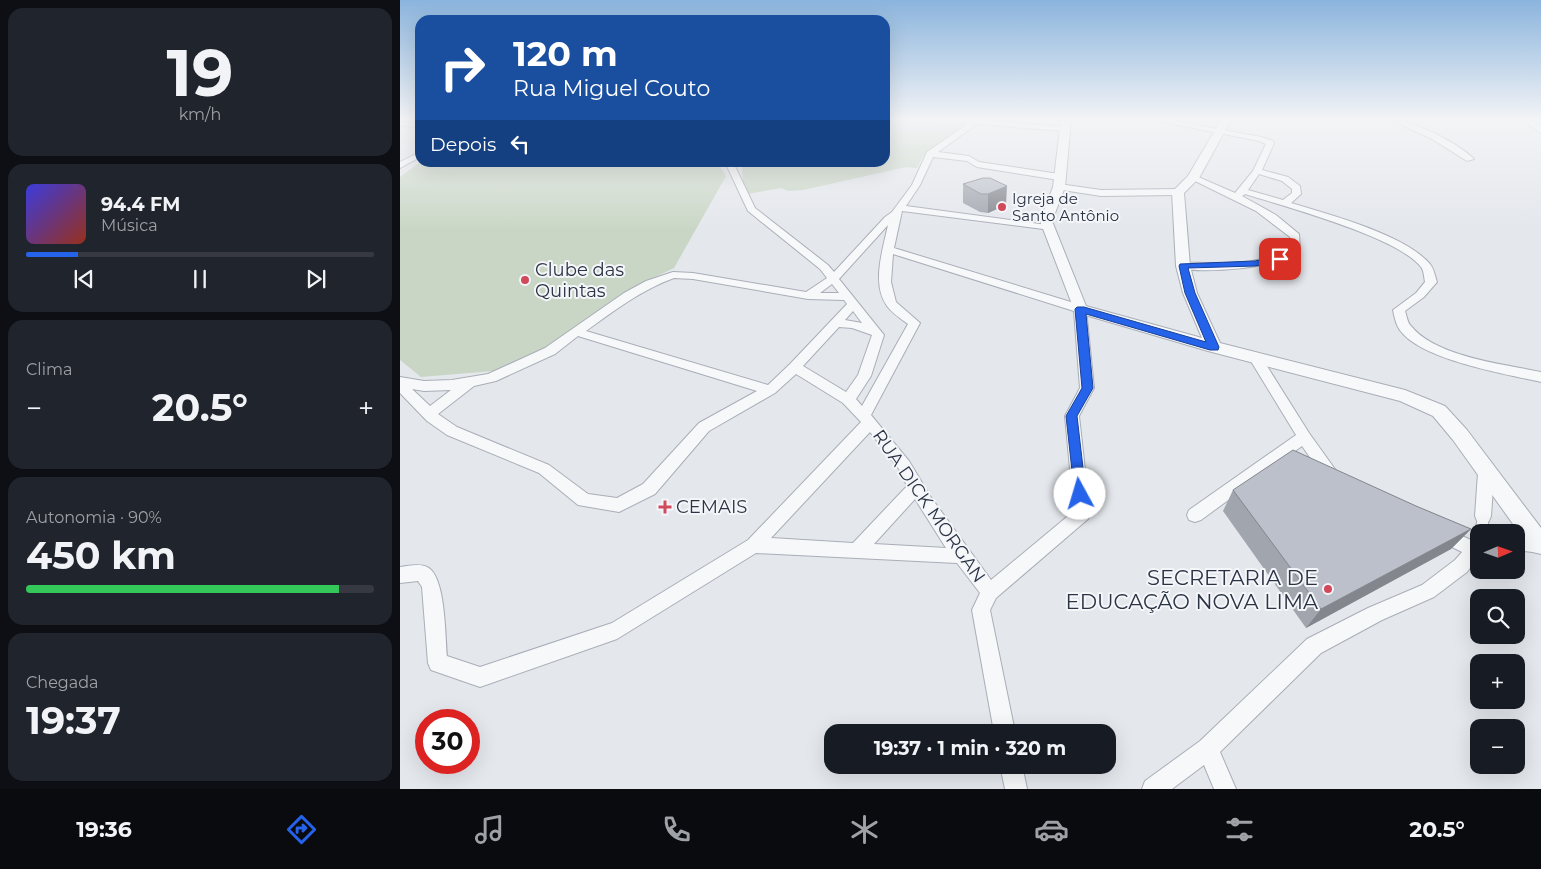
<!DOCTYPE html>
<html lang="pt">
<meta charset="utf-8">
<style>
body{margin:0;font-family:Montserrat,sans-serif;background:#20242c;color:#f1f3f6;height:100vh;display:flex;flex-direction:column;font-size:19px;white-space:nowrap}
*{box-sizing:border-box;margin:0}
p{font-size:16px;color:#9ea1a6}
.icon{flex:none;width:28px;height:28px;fill:none;stroke:currentColor;stroke-width:2;stroke-linecap:round;stroke-linejoin:round}
.map{position:relative;flex:1;overflow:hidden}
.panel{display:flex;flex-direction:column;gap:8px;padding:8px;background:#0d0f14;width:400px}
.panel>*{flex:none}
.hud{position:absolute;left:15px;top:15px;width:475px;height:152px;border-radius:15px;box-shadow:0 5px 20px #0002;background:#1a4fa0;color:#fff;overflow:hidden}
.needle{width:32px;rotate:88deg}
.controls{position:absolute;left:1070px;top:524px;display:grid;gap:10px}
.controls a{display:grid;place-items:center;width:55px;height:55px;border-radius:10px;background:#171b24;box-shadow:0 5px 20px #0002;font-size:25px}
.speed{position:absolute;left:15px;top:709px;display:flex;gap:10px;font-size:25px;font-weight:700;text-align:center}
.speed>*{display:grid;place-content:center;width:65px;height:65px;border-radius:50%;background:#171b24;box-shadow:0 5px 20px #0002;line-height:1}
.speed .limit{border:8px solid #d22;background:#fff;color:#111}
.pin{position:absolute;display:grid;place-items:center;width:42px;height:42px;color:#fff;margin:-21px;border-radius:10px;box-shadow:0 2px 8px #0006}
.me{position:absolute;width:55px;margin:-28px;rotate:354deg;stroke-linejoin:round;filter:drop-shadow(0 0 4px #0008)}
.turn{display:flex;align-items:center;gap:18px;height:105px;padding:0 15px;font-size:22px}
.turn .icon{width:65px;height:65px;stroke-width:2.5}
.turn b{display:block;font-size:35px;line-height:42px}
.then{display:flex;align-items:center;height:48px;padding:0 15px;background:#0003;gap:10px;font-size:19px}
.big{font-size:38px;font-weight:700;line-height:1.1}
.panel .card{flex:1;display:flex;flex-direction:column;justify-content:center;gap:8px;min-width:0;padding:0 18px;border-radius:15px;background:#20242c}
.panel .dial{align-items:center;gap:0}
.dial b{font-size:65px;line-height:1}
.song{display:flex;align-items:center;gap:15px}
.cover{width:60px;height:60px;border-radius:8px;background:linear-gradient(135deg,hsl(240 70% 55%),hsl(10 70% 35%))}
.played{height:5px;border-radius:2px;background:linear-gradient(90deg,#2563eb 15%,#363941 15%)}
.keys{display:flex;justify-content:space-around;direction:ltr}
.heat{display:flex;justify-content:space-between;align-items:center;font-size:28px;direction:ltr}
.charge{height:8px;border-radius:4px;background:linear-gradient(90deg,#34c759 90%,#363941 0)}
.trip{position:absolute;left:424px;top:724px;width:292px;height:50px;border-radius:15px;background:#171b24;box-shadow:0 5px 20px #0002;font-weight:700;line-height:50px;text-align:center}
.tab-bar{display:flex;height:80px;justify-content:space-around;align-items:center;background:#090b0e;color:#9ea1a6}
.tab-bar .icon{width:35px;height:35px}
.tab-bar .current{color:#2563eb}
.tab-bar b{font-size:22px;color:#f1f3f6}
main{display:flex;flex:1;min-height:0}
.map>svg:first-child{display:block}
.green{fill:#c9d6c5}
.lines{fill:none;stroke-linecap:round;stroke-linejoin:round}
.pedestrian-casing{stroke:#a9aeb7;stroke-width:2}
.minor-casing{stroke:#a9aeb7;stroke-width:2}
.tertiary-casing{stroke:#a9aeb7;stroke-width:2}
.pedestrian{fill:#f7f8fa;fill-rule:evenodd}
.minor{fill:#f7f8fa;fill-rule:evenodd}
.tertiary{fill:#f7f8fa;fill-rule:evenodd}
.wall{fill:#a1a5ae}
.shaded-wall{fill:#83868d}
.building{fill:#bbc0ca;stroke:#83868d}
.route{fill:#2563eb;stroke:#184099}
.poi-dot{fill:#d1495b;stroke:#f4f6f9;stroke-width:2}
.labels{text-anchor:middle;dominant-baseline:central;stroke-width:4;stroke-linejoin:round;paint-order:stroke}
.far-poi-label{font-size:15px;fill:#2b3445;stroke:#f4f6f9;text-anchor:start}
.poi-label{font-size:18px;fill:#2b3445;stroke:#f4f6f9;text-anchor:start}
.street-label{font-size:18px;fill:#2b3445;stroke:#f4f6f9}
.near-poi-label{font-size:21px;fill:#2b3445;stroke:#f4f6f9;text-anchor:end}
</style>
<main>
<section class="panel">
<div class="card dial"><b>19</b><p>km/h</p></div>
<div class="card">
<div class="song"><i class="cover"></i><div><b>94.4 FM</b><p>Música</p></div></div>
<div class="played"></div>
<div class="keys"><svg class="icon" aria-label="previous" viewBox="0 0 24 24"><path d="M18 5L8 12l10 7zM5 5v14"/></svg><svg class="icon" aria-label="pause" viewBox="0 0 24 24"><path d="M8 5v14M16 5v14"/></svg><svg class="icon" aria-label="next" viewBox="0 0 24 24"><path d="M6 5l10 7-10 7zM19 5v14"/></svg></div>
</div>
<div class="card"><p>Clima</p>
<div class="heat"><a>−</a><b class="big">20.5°</b><a>+</a></div>
</div>
<div class="card"><p>Autonomia · 90%</p><b class="big">450 km</b><div class="charge"></div></div>
<div class="card"><p>Chegada</p><b class="big">19:37</b></div>
</section>
<div class="map">
<svg width="1141" height="789" viewBox="0 0 1141 789">
<rect width="100%" height="100%" fill="#e4e7ec"/>
<g class="green">
<polygon points="485,120 526,120 569,125 523,156 517,168 506,167 403,190 388,191 381,188 347,194 343,182 342,163 485,162"/>
<polygon points="20,162 267,163 319,165 326,176 274,268 226,291 148,347 93,371 21,377 0,360 0,177"/>
</g>
<g class="lines">
<defs>
<polygon id="pedestrian" points="1083,511 1087,512 1089,516 1087,532 1079,532 1079,536 1075,532 1079,512"/>
<g id="minor">
<path d="M548,120H582L664,127L668,129L664,131L577,124L538,152L569,156L579,162L659,174L663,177L659,180L577,167L567,161L533,157L520,185L506,206L647,225L652,228L651,230L502,211L494,248L684,306L686,309L694,388L679,416L690,514L688,519L596,598L590,610L615,732H594L572,610L580,593L557,563L356,553L217,639L80,687L31,670L28,663L22,587L18,581L0,583V567C8,566 20,563 27,567C46,576 45,636 47,656L80,667L212,623L348,540L461,422L443,403L396,374L375,393L309,431L255,494L219,512L178,505L139,473L47,435L27,421L0,393V377L24,381L52,380L88,374L145,348L224,293L246,281L273,272L293,273L406,292L427,278L420,269L348,211L325,162H333L355,208L428,265L434,272L485,217L492,212L512,185L527,152L568,124L552,122ZM488,225C483,249 471,284 487,306C492,313 500,318 508,324L462,406L456,399L471,376L484,335L439,279ZM493,254L674,311L680,388L665,416L674,511L591,580L530,496L509,461L471,415L520,323L496,302L491,282ZM274,278L293,279L408,299L444,300L447,304L390,364L368,385L186,331C215,310 241,290 274,278ZM432,284L439,293H420ZM453,311L462,323L445,320ZM439,327L452,328L472,335L458,375L446,392L403,366ZM178,336L357,391L299,423L243,484L217,498L188,494L149,465L57,427L38,414L74,386L96,381L155,354ZM12,389L24,391L51,390L30,406ZM470,432L499,469L507,486L453,543L371,538ZM515,499L546,548L474,544Z"/>
<path d="M753,120H769L861,137L873,141L874,143L862,170L888,177L900,186L901,194L891,203C930,215 1004,234 1030,264C1034,269 1035,276 1037,282L1024,297L1005,311C1007,316 1007,322 1011,326C1036,357 1103,364 1141,372V382C1107,374 1012,359 997,325C995,320 994,315 993,310L1016,293L1025,282C1024,277 1024,271 1021,267C998,237 883,206 845,194L842,196L876,215L899,234L900,250C883,268 803,274 779,268L778,266L779,264L783,263C818,262 858,267 890,249V237L856,211L789,178L790,176H796L835,193L853,171L866,144L859,141ZM859,174L882,181L892,189V193L883,200L848,190Z"/>
<path d="M991,120C1013,120 1058,143 1074,159L1067,161L1032,139Z"/>
<polygon points="1121,120 1130,120 1141,127 1141,133"/>
<polygon points="0,122 20,123 20,127 0,126"/>
<polygon points="20,152 20,157 0,168 0,162"/>
<polygon points="659,184 701,190 778,189 783,192 778,195 701,196 656,189 656,185"/>
<polygon points="855,354 860,355 909,433 942,479 940,483 934,485 928,483 902,446 801,520 795,522 789,520 787,515 789,510 896,435 849,358"/>
<polygon points="1086,467 1091,469 1094,473 1091,516 1089,521 1083,523 1077,521 1075,516 1078,473 1081,469"/>
<polygon points="1042,527 1071,540 1079,535 1079,556 1067,572 1034,597 982,620 921,653 820,752 836,789 814,789 804,765 772,789 742,789 745,781 800,741 907,639 968,608 1022,585 1055,560 1062,552 1036,539 1034,534 1036,529"/>
<polygon points="1116,536 1141,539 1141,553 1116,550"/>
<polygon points="600,765 622,765 627,789 605,789"/>
</g>
<polygon id="tertiary" points="661,120 671,120 665,187 652,221 686,306 802,338 783,293 776,266 772,192 788,176 821,120 831,120 799,178 784,193 790,266 797,293 820,343 1005,390 1045,406 1067,430 1141,528 1141,554 1133,552 1053,440 1033,416 1000,401 808,351 675,312 640,221 653,187"/>
</defs>
<use href="#pedestrian" class="pedestrian-casing"/>
<use href="#minor" class="minor-casing"/>
<use href="#tertiary" class="tertiary-casing"/>
<use href="#pedestrian" class="pedestrian"/>
<use href="#minor" class="minor"/>
<use href="#tertiary" class="tertiary"/>
</g>
<g class="wall">
<polygon points="583,178 606,205 588,213 580,212 563,203 563,184"/>
<polygon points="833,490 1016,506 1071,529 1051,549 906,628 823,511"/>
</g>
<g class="shaded-wall">
<polygon points="607,186 606,205 588,213 588,194"/>
<polygon points="1071,529 1051,549 906,628 921,609"/>
</g>
<g class="building">
<polygon points="583,178 590,178 607,186 588,194 581,194 563,184"/>
<polygon points="893,450 1016,506 1071,529 921,609 833,490"/>
</g>
<linearGradient id="sky" x2="0" y2="1"><stop stop-color="#8bb4dd"/><stop offset="0.52" stop-color="#f3f4f6"/><stop offset="1" stop-color="#f3f4f6" stop-opacity="0"/></linearGradient>
<rect width="1141" height="230" fill="url(#sky)"/>
<polygon class="route" points="880,256 884,259 883,261 855,266 788,268 795,293 819,347 818,350 810,350 686,314 693,388 677,416 686,494 685,498 680,499 675,498 666,416 682,388 675,309 677,307 684,307 806,342 785,293 779,266 780,264 855,261"/>
<g class="poi-dot">
<circle cx="602" cy="207" r="5"/>
<circle cx="125" cy="280" r="5"/>
<path d="M262.5 499.5h5v5h5v5h-5v5h-5v-5h-5v-5h5z"/>
<circle cx="928" cy="589" r="5"/>
</g>
<g class="labels">
<g class="far-poi-label">
<text x="612" y="198">Igreja de<tspan x="612" dy="17">Santo Antônio</tspan></text>
</g>
<g class="poi-label">
<text x="135" y="270">Clube das<tspan x="135" dy="21">Quintas</tspan></text>
<text x="276" y="507">CEMAIS</text>
</g>
<g class="street-label">
<text transform="translate(529 506) rotate(55)">RUA DICK MORGAN</text>
</g>
<g class="near-poi-label">
<text x="918" y="577">SECRETARIA DE<tspan x="918" dy="24">EDUCAÇÃO NOVA LIMA</tspan></text>
</g>
</g>
</svg>
<div class="controls">
<a><svg class="needle" viewBox="-14 -14 28 28"><path d="M0-13l5 13h-10z" fill="#e53935"/><path d="M0 13l5-13h-10z" fill="#9ea1a6"/></svg></a>
<a><svg class="icon" aria-label="search" viewBox="0 0 24 24"><circle cx="10" cy="10" r="6"/><path d="M15 15l6 6"/></svg></a>
<a>+</a>
<a>−</a>
</div>
<div class="speed"><div class="limit">30</div></div>
<div class="pin" style="left:880px;top:259px;background:#d93025"><svg class="icon" aria-label="arrive" viewBox="0 0 24 24"><path d="M6 21V4h12l-3 4 3 4H6"/></svg></div>
<svg class="me" style="left:680px;top:494px" viewBox="-20 -20 40 40"><circle r="19" fill="#fff"/><path d="M0-13L10 11 0 6-10 11z" fill="#2563eb"/></svg>
<div class="trip">19:37 · 1 min · 320 m</div>
<div class="hud">
<div class="turn"><svg class="icon" aria-label="right" viewBox="0 0 24 24"><path d="M7 20v-9h11M14 6l5 5-5 5"/></svg><div><b>120 m</b>Rua Miguel Couto</div></div>
<div class="then">Depois<svg class="icon" aria-label="left" viewBox="0 0 24 24"><path d="M17 20v-9H6M10 6l-5 5 5 5"/></svg></div>
</div>
</div>
</main>
<nav class="tab-bar">
<b>19:36</b>
<svg class="icon current" aria-label="directions" viewBox="0 0 24 24"><path d="M12 3l9 9-9 9-9-9zM9 14v-3h6M13 9l2 2-2 2"/></svg>
<svg class="icon" aria-label="music" viewBox="0 0 24 24"><path d="M9 18V5l10-2v13"/><circle cx="6" cy="18" r="3"/><circle cx="16" cy="16" r="3"/></svg>
<svg class="icon" aria-label="phone" viewBox="0 0 24 24"><path d="M5 4h4l2 5-3 2q2 4 5 5l2-3 5 2v4C11 20 4 13 5 4z"/></svg>
<svg class="icon" aria-label="climate" viewBox="0 0 24 24"><path d="M12 3v18M4 7l16 10M4 17L20 7"/></svg>
<svg class="icon" aria-label="car" viewBox="0 0 24 24"><path d="M5 17H2v-5l4-1 3-4h7l3 4 3 1v5h-3M9 17h6M6 11h13"/><circle cx="7" cy="17" r="2"/><circle cx="17" cy="17" r="2"/></svg>
<svg class="icon" aria-label="filters" viewBox="0 0 24 24"><path d="M4 7h16M4 17h16"/><circle cx="9" cy="7" r="2"/><circle cx="15" cy="17" r="2"/></svg>
<b>20.5°</b>
</nav>
